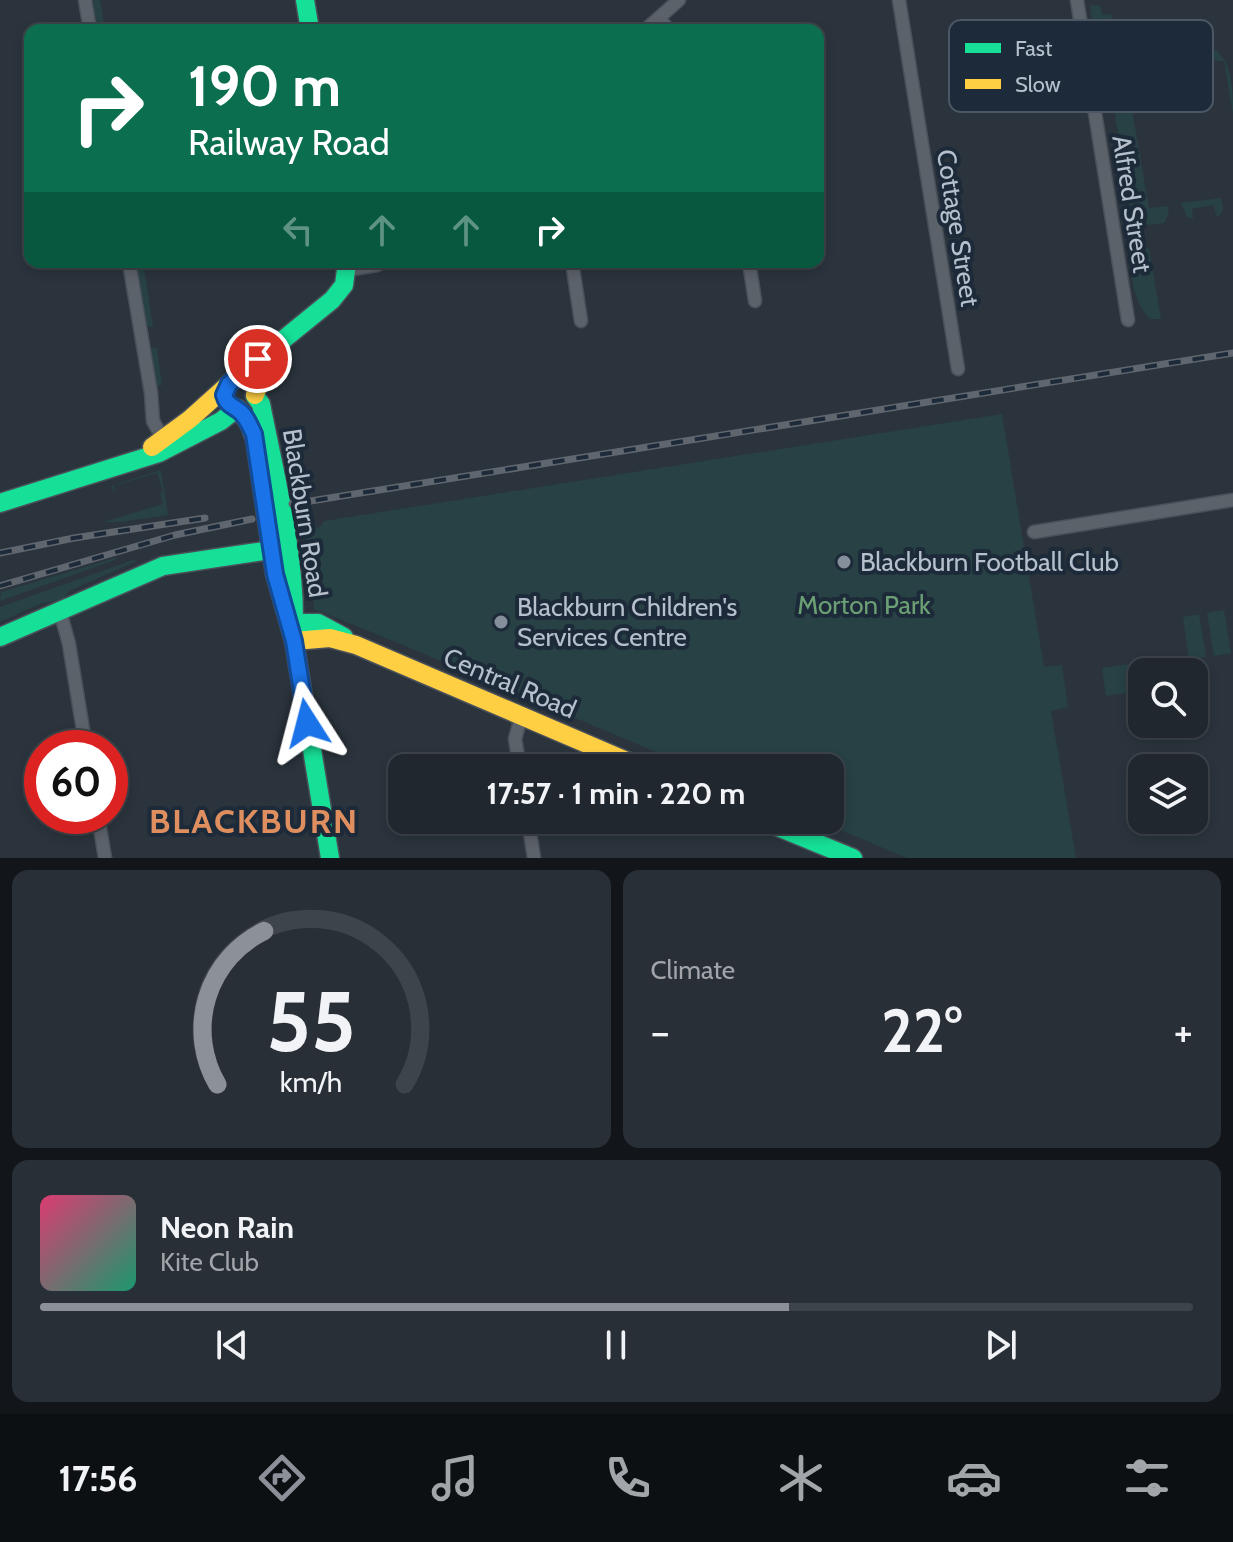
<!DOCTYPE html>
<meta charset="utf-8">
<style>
body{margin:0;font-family:Cabin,sans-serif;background:#282f36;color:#f1f3f6;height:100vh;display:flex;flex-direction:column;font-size:30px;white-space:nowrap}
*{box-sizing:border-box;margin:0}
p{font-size:26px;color:#a2a5aa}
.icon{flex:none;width:44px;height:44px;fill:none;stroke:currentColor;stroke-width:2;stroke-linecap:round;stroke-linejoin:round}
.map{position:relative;height:858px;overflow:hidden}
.drawer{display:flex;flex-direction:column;gap:12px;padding:12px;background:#121519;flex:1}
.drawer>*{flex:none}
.hud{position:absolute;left:24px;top:24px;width:800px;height:244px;border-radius:16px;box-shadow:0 4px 12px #0003,0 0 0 2px #3d444a;background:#0b6e4f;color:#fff;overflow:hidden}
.buttons{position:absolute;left:1128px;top:658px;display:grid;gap:16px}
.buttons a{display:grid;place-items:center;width:80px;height:80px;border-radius:16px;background:#20272e;box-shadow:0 4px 12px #0003,0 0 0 2px #3d444a;font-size:40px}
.speed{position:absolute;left:24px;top:730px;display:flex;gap:16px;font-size:40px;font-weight:700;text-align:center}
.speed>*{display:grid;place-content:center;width:104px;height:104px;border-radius:50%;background:#20272e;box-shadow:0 4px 12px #0003,0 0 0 2px #3d444a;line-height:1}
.speed .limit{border:12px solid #d22;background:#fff;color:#111}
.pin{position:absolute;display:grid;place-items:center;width:68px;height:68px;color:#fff;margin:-34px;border:4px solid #fff;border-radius:50%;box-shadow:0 2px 8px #0007}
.me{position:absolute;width:88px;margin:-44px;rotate:351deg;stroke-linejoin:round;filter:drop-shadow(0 0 6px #0008)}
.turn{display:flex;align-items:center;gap:28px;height:168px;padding:0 32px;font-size:36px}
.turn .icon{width:104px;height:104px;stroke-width:2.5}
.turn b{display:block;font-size:56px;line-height:68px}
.lanes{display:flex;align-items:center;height:76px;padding:0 32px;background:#0003;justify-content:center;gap:40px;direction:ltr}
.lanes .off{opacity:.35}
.big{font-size:60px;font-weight:700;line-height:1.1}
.drawer .card{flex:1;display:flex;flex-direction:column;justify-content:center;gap:12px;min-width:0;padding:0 28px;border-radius:16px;background:#282f36}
.drawer .dial{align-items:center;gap:0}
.dial svg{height:208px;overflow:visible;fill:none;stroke:#3d444a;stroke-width:7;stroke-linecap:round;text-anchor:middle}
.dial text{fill:#f1f3f6;stroke:none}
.song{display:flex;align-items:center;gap:24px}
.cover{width:96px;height:96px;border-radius:12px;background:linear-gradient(135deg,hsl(340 70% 55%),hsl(160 70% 35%))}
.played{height:8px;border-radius:4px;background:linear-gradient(90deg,#8c9099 65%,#3d444a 65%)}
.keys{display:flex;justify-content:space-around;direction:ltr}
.heat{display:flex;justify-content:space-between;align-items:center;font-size:44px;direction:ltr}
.drawer .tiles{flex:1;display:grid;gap:12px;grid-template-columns:1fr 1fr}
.card:last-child{grid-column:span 2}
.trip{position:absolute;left:388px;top:754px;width:456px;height:80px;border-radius:16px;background:#20272e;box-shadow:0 4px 12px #0003,0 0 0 2px #3d444a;font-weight:700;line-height:80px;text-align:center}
.dock{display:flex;height:128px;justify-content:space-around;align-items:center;background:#0d1012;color:#a2a5aa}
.dock .icon{width:56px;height:56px}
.dock .selected{color:#8c9099}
.dock b{font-size:36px;color:#f1f3f6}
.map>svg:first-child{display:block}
.green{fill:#274144}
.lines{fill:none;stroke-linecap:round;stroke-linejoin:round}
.street-casing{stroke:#495059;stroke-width:15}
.fast-casing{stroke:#495059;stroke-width:21}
.slow-casing{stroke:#495059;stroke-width:21}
.street{stroke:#5c626a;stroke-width:12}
.fast{stroke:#16e098;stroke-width:18}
.slow{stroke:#ffcf43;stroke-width:18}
.rail-casing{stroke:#60666e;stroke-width:7}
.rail{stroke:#1d2a39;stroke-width:4;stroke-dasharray:12;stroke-linecap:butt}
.route-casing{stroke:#114b97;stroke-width:20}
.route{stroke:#1a73e8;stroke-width:14}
.poi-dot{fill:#858f9b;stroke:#1d2a39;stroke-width:3}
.labels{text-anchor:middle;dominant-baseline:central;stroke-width:8;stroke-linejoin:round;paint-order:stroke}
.street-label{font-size:26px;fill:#b6c0cd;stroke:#1d2a39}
.poi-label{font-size:26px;fill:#b6c0cd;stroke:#1d2a39;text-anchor:start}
.park-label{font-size:26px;fill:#6ba074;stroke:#1d2a39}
.district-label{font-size:34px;font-weight:bold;letter-spacing:2px;fill:#df8f5f;stroke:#1d2a39}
.key{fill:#1d2a39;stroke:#4b5765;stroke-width:2}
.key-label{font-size:22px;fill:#b6c0cd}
</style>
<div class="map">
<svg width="1233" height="858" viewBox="0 0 1233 858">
<rect width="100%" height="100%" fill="#2b343d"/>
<g class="green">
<polygon points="92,0 100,0 105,30 97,30"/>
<polygon points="1100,5 1102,15 1111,14 1117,43 1140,40 1141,45 1104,47 1101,22 1092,22 1090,6"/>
<path d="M1216,50C1233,64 1233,93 1233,114L1224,61H1211L1209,51Z"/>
<polygon points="1138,63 1139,73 1126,76 1149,208 1169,206 1168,215 1164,223 1131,227 1125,223 1123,214 1132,213 1107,69"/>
<polygon points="1221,198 1223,209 1220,215 1216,216 1214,205 1192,209 1193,219 1187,217 1181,203"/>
<path d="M1149,248L1161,319H1150C1134,304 1131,278 1130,257L1138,250Z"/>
<polygon points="134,262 143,262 153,327 145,326"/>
<polygon points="152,348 157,348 162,385 157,386 154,382 149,351"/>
<polygon points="1002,414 1044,667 1062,665 1068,707 1051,711 1076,858 907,858 817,820 830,820 830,768 694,768 386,638 314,609 304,529 320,527 324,521"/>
<polygon points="161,470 168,515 122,522 103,522 163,504 160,493 163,492 157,473 114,486 115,495 111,486"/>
<polygon points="118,557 115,560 0,601 1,592"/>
<polygon points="133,560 137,561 69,591 64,598 55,602 42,603 0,622 0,607"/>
<polygon points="1224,610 1231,653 1214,656 1207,613"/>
<polygon points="1199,614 1206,657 1189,659 1183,617"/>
<polygon points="1158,660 1160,672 1142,672 1142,691 1106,696 1102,668"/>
</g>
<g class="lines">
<defs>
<g id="street">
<polyline points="85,0 90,30"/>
<polyline points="899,0 958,369"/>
<polyline points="1077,0 1128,320"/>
<polyline points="659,18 669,30"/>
<polyline points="645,30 679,0"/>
<polyline points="129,262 151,393 153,421 163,439"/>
<polyline points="572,262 581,321"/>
<polyline points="749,262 755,301"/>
<polyline points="347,270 377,265 383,262"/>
<polyline points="1034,532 1233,500"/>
<polyline points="60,611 69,644 86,748"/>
<polyline points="520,768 515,739 521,717"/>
<polyline points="98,816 105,858"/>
<polyline points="528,820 534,858"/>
</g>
<g id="fast">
<polyline points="305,0 310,30"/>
<polyline points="231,382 332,300 344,285 347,262"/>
<path d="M255,396L261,404C275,475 294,547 294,619"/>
<polyline points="238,409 249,423 255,439 275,574 294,641 330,858"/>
<polyline points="0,503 159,453 221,421 236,409"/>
<polyline points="294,623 318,623 344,637"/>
<polyline points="0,637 163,566 271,550"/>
<polyline points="761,820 853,858"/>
</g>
<g id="slow">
<polyline points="255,395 268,358 274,348"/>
<polyline points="152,447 190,419 229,384"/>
<polyline points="294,641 330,638 356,645 643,768"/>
</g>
</defs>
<use href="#street" class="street-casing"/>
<use href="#fast" class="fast-casing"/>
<use href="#slow" class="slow-casing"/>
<use href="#street" class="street"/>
<use href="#fast" class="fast"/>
<use href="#slow" class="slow"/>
<defs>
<g id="rail">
<polyline points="292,504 1233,353"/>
<polyline points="0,553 74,538 205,518"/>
<polyline points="0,586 175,535 252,519"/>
</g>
</defs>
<use href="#rail" class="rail-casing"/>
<use href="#rail" class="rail"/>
</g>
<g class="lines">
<defs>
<path id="route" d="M258,359L229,384L224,395C227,405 230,404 238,410C246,415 250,426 254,434L275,574L294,641L307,723"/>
</defs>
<use href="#route" class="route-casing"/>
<use href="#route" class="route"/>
</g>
<g class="poi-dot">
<circle cx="844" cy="562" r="8"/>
<circle cx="501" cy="622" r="8"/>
</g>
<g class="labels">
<g class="street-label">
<text transform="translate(1132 204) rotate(81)">Alfred Street</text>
<text transform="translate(958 228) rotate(81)">Cottage Street</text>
<text transform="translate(305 513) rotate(81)">Blackburn Road</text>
<text transform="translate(510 683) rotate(23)">Central Road</text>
</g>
<g class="poi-label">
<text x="860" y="562">Blackburn Football Club</text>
<text x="517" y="607">Blackburn Children's<tspan x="517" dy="30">Services Centre</tspan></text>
</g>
<g class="park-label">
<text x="864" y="605">Morton Park</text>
</g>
<g class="district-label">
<text x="254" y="821">BLACKBURN</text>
</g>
</g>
<rect x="949" y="20" width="264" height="92" rx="12" class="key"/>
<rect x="965" y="43" width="36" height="10" fill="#16e098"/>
<rect x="965" y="79" width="36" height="10" fill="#ffcf43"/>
<g class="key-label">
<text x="1015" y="56">Fast</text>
<text x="1015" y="92">Slow</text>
</g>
</svg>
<div class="buttons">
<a><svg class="icon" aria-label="search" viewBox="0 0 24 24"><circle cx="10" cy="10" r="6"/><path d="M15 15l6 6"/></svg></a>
<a><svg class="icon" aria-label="layers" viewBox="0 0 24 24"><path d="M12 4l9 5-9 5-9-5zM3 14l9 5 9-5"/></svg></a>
</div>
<div class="speed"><div class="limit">60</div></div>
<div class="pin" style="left:258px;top:359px;background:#d93025"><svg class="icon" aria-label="arrive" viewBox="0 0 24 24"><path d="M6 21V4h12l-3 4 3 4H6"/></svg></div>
<svg class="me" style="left:307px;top:723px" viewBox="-20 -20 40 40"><path d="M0-17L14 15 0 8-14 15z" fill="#1a73e8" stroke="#fff" stroke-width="4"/></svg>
<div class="trip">17:57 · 1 min · 220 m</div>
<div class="hud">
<div class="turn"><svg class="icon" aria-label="right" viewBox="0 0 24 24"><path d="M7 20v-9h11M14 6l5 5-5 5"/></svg><div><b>190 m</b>Railway Road</div></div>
<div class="lanes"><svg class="icon off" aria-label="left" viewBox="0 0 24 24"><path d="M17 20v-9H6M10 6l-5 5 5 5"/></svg><svg class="icon off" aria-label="ahead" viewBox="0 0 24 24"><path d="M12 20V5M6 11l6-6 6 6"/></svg><svg class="icon off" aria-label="ahead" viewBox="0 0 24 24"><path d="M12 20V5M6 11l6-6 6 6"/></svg><svg class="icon" aria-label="right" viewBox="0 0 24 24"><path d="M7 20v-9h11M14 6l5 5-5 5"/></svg></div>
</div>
</div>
<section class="drawer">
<div class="tiles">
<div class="card dial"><svg viewBox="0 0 100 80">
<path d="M14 69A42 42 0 1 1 86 69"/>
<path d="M14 69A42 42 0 0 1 32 10" stroke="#8c9099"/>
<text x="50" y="56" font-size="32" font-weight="700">55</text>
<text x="50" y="72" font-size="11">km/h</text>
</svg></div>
<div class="card"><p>Climate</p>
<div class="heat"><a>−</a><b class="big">22°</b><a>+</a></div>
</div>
<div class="card">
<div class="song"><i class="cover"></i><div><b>Neon Rain</b><p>Kite Club</p></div></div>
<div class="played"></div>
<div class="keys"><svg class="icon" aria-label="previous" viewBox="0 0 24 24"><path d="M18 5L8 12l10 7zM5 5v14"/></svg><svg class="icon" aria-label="pause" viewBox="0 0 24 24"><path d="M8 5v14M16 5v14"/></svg><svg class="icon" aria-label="next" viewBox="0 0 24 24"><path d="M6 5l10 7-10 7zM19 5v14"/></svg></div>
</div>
</div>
</section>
<nav class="dock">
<b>17:56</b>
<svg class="icon selected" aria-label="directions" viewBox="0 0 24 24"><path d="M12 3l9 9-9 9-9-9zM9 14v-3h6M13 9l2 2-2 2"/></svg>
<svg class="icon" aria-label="music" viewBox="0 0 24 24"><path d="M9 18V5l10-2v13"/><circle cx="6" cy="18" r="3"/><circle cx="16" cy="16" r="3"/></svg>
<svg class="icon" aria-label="phone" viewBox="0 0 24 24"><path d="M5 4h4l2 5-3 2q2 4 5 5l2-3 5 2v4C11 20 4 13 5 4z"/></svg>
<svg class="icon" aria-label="climate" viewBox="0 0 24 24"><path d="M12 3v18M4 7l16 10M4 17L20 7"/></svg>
<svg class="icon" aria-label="car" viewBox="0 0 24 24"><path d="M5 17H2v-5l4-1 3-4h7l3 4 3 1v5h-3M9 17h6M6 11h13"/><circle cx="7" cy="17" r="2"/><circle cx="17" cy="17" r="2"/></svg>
<svg class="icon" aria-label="filters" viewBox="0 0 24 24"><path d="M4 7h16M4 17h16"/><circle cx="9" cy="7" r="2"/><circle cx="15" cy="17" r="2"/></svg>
</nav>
